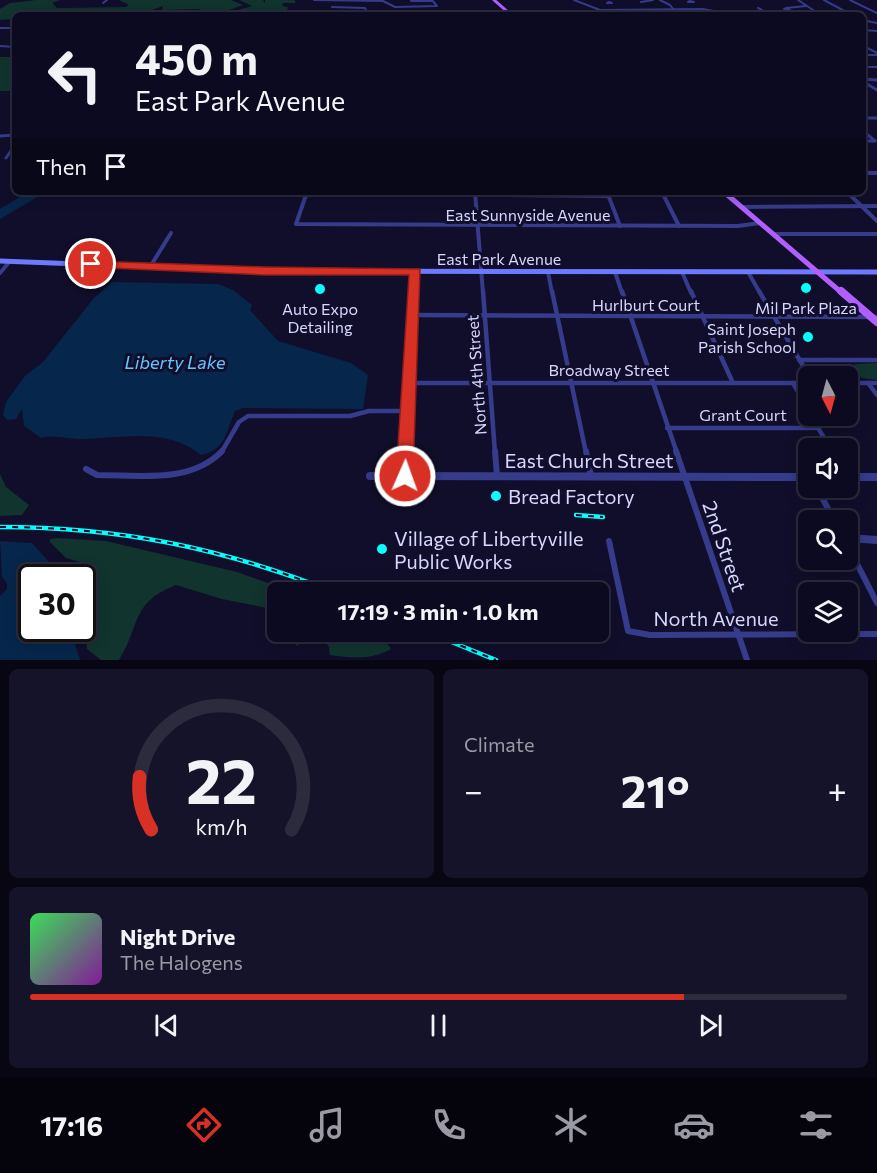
<!DOCTYPE html>
<meta charset="utf-8">
<style>
body{margin:0;font-family:Commissioner,sans-serif;background:#151329;color:#f1f3f6;height:100vh;display:flex;flex-direction:column;font-size:22px;white-space:nowrap}
*{box-sizing:border-box;margin:0}
p{font-size:20px;color:#9a9aa5}
.icon{flex:none;width:33px;height:33px;fill:none;stroke:currentColor;stroke-width:2;stroke-linecap:round;stroke-linejoin:round}
.map{position:relative;height:660px;overflow:hidden}
.details{display:flex;flex-direction:column;gap:9px;padding:9px;background:#070612;flex:1}
.details>*{flex:none}
.banner{position:absolute;left:12px;top:12px;width:854px;height:183px;border-radius:9px;box-shadow:0 3px 15px #0003,0 0 0 2px #2c2b3e;background:#0c0a20;color:#f1f3f6;overflow:hidden}
.needle{width:39px;rotate:174deg}
.tools{position:absolute;left:798px;top:366px;display:grid;gap:12px}
.tools a{display:grid;place-items:center;width:60px;height:60px;border-radius:9px;background:#0c0a20;box-shadow:0 3px 15px #0003,0 0 0 2px #2c2b3e;font-size:30px}
.speed{position:absolute;left:18px;top:564px;display:flex;gap:12px;font-size:30px;font-weight:700;text-align:center}
.speed>*{display:grid;place-content:center;width:78px;height:78px;border-radius:50%;background:#0c0a20;box-shadow:0 3px 15px #0003,0 0 0 2px #2c2b3e;line-height:1}
.speed .limit{border:3px solid #111;border-radius:9px;background:#fff;color:#111}
.pin{position:absolute;display:grid;place-items:center;width:51px;height:51px;color:#fff;margin:-26px;border:3px solid #fff;border-radius:50%;box-shadow:0 2px 6px #0007}
.me{position:absolute;width:66px;margin:-33px;rotate:2deg;stroke-linejoin:round;filter:drop-shadow(0 0 4px #0008)}
.turn{display:flex;align-items:center;gap:21px;height:126px;padding:0 24px;font-size:27px}
.turn .icon{width:78px;height:78px;stroke-width:2.5}
.turn b{display:block;font-size:42px;line-height:51px}
.then{display:flex;align-items:center;height:57px;padding:0 24px;background:#0003;gap:12px;font-size:22px}
.big{font-size:45px;font-weight:700;line-height:1.1}
.details .card{flex:1;display:flex;flex-direction:column;justify-content:center;gap:9px;min-width:0;padding:0 21px;border-radius:9px;background:#151329}
.details .dial{align-items:center;gap:0}
.dial svg{height:156px;overflow:visible;fill:none;stroke:#2c2b3e;stroke-width:7;stroke-linecap:round;text-anchor:middle}
.dial text{fill:#f1f3f6;stroke:none}
.song{display:flex;align-items:center;gap:18px}
.cover{width:72px;height:72px;border-radius:9px;background:linear-gradient(135deg,hsl(130 70% 55%),hsl(290 70% 35%))}
.played{height:6px;border-radius:3px;background:linear-gradient(90deg,#d93025 80%,#2c2b3e 80%)}
.keys{display:flex;justify-content:space-around;direction:ltr}
.heat{display:flex;justify-content:space-between;align-items:center;font-size:33px;direction:ltr}
.details .tiles{flex:1;display:grid;gap:9px;grid-template-columns:1fr 1fr}
.card:last-child{grid-column:span 2}
.trip{position:absolute;left:267px;top:582px;width:342px;height:60px;border-radius:9px;background:#0c0a20;box-shadow:0 3px 15px #0003,0 0 0 2px #2c2b3e;font-weight:700;line-height:60px;text-align:center}
.tabs{display:flex;height:96px;justify-content:space-around;align-items:center;background:#05040d;color:#9a9aa5}
.tabs .icon{width:42px;height:42px}
.tabs .on{color:#d93025}
.tabs b{font-size:27px;color:#f1f3f6}
.map>svg:first-child{display:block}
.green{fill:#11342f}
.water{fill:#06264b}
.lines{fill:none;stroke-linecap:round;stroke-linejoin:round}
.minor-far4{stroke:#363b8c;stroke-width:2}
.minor-far3{stroke:#363b8c;stroke-width:3}
.minor-far2{stroke:#363b8c;stroke-width:4}
.minor-far1{stroke:#363b8c;stroke-width:4.5}
.minor{stroke:#363b8c;stroke-width:6}
.tertiary-far2{stroke:#363b8c;stroke-width:2}
.tertiary-far1{stroke:#363b8c;stroke-width:3}
.tertiary{stroke:#363b8c;stroke-width:8}
.secondary{stroke:#6e79ff;stroke-width:5}
.primary-far2{stroke:#b25eff;stroke-width:3}
.primary-far1{stroke:#b25eff;stroke-width:5}
.primary{stroke:#b25eff;stroke-width:8}
.rail-casing{stroke:#03ffff;stroke-width:4.5}
.rail{stroke:#100e2a;stroke-width:2;stroke-dasharray:6;stroke-linecap:butt}
.route{fill:#d93025;stroke:#8d1f18;stroke-width:1.5}
.poi-dot{fill:#03ffff;stroke:#100e2a;stroke-width:2}
.labels{text-anchor:middle;dominant-baseline:central;stroke-width:6;stroke-linejoin:round;paint-order:stroke}
.street-label{font-size:16px;fill:#d7d7ff;stroke:#100e2a}
.poi-label{font-size:16px;fill:#d7d7ff;stroke:#100e2a}
.water-label{font-size:18px;font-style:italic;fill:#65c7ff;stroke:#100e2a}
.near-street-label{font-size:20px;fill:#d7d7ff;stroke:#100e2a}
.near-poi-label{font-size:20px;fill:#d7d7ff;stroke:#100e2a;text-anchor:start}
</style>
<div class="map">
<svg width="877" height="660" viewBox="0 0 877 660">
<rect width="100%" height="100%" fill="#100e2a"/>
<g class="green">
<polygon points="36,0 60,0 52,3 57,8 65,8 126,7 129,5 119,0 231,0 243,5 215,15 194,15 203,13 199,9 162,10 163,6 149,11 90,11 57,15 15,15 15,19 0,20 0,9 10,3"/>
<polygon points="239,0 263,0 265,3 265,0 295,0 295,3 283,3 282,6 288,7 287,11 292,15 221,15 252,6"/>
<rect x="0" y="57" width="15" height="34"/>
<polygon points="877,363 877,380 861,378 854,366 855,364"/>
<polygon points="0,474 6,487 29,505 22,515 0,516"/>
<path d="M57,538L106,541L237,572L293,592H278L277,610L222,599L176,585C130,603 141,625 119,660H101L87,649L82,578L79,577L84,571L83,563L66,558L50,542V539Z"/>
<path d="M283,632C310,631 377,622 391,649C371,660 353,658 330,655L329,647L324,640L307,638L297,646Z"/>
</g>
<g class="water">
<polygon points="28,192 46,192 0,219 0,209"/>
<path d="M112,282L218,284L233,290L252,305L250,310L278,341L351,363L368,375L363,409L243,408L235,411C227,430 225,451 201,455C166,427 124,438 83,439C68,440 56,434 41,438L24,426L22,409L16,419L7,420L3,415L6,402L25,376L43,362L94,298Z"/>
<polygon points="0,541 32,543 49,562 54,577 32,578 32,628 70,629 80,660 0,660 0,596 7,589 7,584 2,576"/>
</g>
<g class="lines">
<g class="minor-far4">
<polyline points="314,0 383,1 395,7 437,6 432,0"/>
<polyline points="574,0 600,10 703,9 736,15"/>
<polyline points="660,0 670,5 678,15"/>
<polyline points="798,0 816,12 813,15"/>
<polyline points="824,0 852,15"/>
<polyline points="850,0 877,13"/>
<polyline points="411,1 432,1"/>
<polygon points="690,1 694,2 688,2"/>
<polygon points="609,2 612,3 607,3"/>
<polyline points="641,2 653,0"/>
<polyline points="103,3 107,0"/>
<polyline points="332,7 365,8 368,15"/>
<polyline points="758,8 771,15"/>
<polyline points="786,8 806,6"/>
<polygon points="788,8 790,10 784,9"/>
<polyline points="734,14 745,13 741,15"/>
<polyline points="376,15 443,14"/>
<polyline points="862,20 877,23"/>
<polyline points="0,28 15,28"/>
<polyline points="862,45 877,53"/>
<polyline points="0,46 15,47"/>
<polyline points="862,55 877,55"/>
<polyline points="862,67 877,67"/>
</g>
<g class="minor-far3">
<polyline points="862,79 877,80"/>
<polyline points="862,81 877,90"/>
<polyline points="862,118 877,118"/>
<polyline points="862,130 875,141"/>
<polyline points="862,141 874,141"/>
<polyline points="6,158 15,145"/>
</g>
<g class="minor-far2">
<polyline points="862,173 877,173"/>
<polyline points="307,192 296,224 738,226 760,223"/>
<polyline points="475,192 483,293"/>
<polyline points="607,192 620,226"/>
<polyline points="662,192 679,226"/>
<polyline points="847,192 877,221"/>
<polyline points="306,193 609,196"/>
<polyline points="742,207 877,206"/>
<polyline points="773,234 877,234"/>
<polyline points="150,267 171,233"/>
<polyline points="548,272 552,293"/>
<polyline points="615,272 622,293"/>
<polyline points="682,272 691,293"/>
<polyline points="748,272 760,293"/>
<polyline points="0,273 10,261"/>
<polyline points="414,293 415,271"/>
</g>
<g class="minor-far1">
<polyline points="483,291 495,453"/>
<polyline points="552,291 586,453"/>
<polyline points="622,291 677,453"/>
<polyline points="691,291 733,383"/>
<polyline points="759,291 809,376"/>
<polyline points="414,315 877,317"/>
<polyline points="799,360 877,360"/>
<polyline points="409,383 808,383"/>
<polyline points="793,383 808,410"/>
<polyline points="848,383 877,383"/>
<polyline points="868,383 877,395"/>
<polyline points="811,416 830,448"/>
<polyline points="667,428 819,428"/>
<polyline points="221,453 239,422 248,416 350,416 369,411 407,411"/>
<polyline points="406,453 414,291"/>
</g>
<g class="minor">
<polyline points="495,451 497,476"/>
<polyline points="586,451 591,476"/>
<polyline points="676,451 747,660"/>
<path d="M86,469L97,475C138,475 191,484 222,451"/>
<polyline points="405,476 406,451"/>
<polyline points="817,488 834,520"/>
<polyline points="609,541 628,631 650,635 877,634"/>
<polyline points="848,546 877,603"/>
</g>
<polyline class="tertiary-far2" points="862,30 877,31"/>
<polyline class="tertiary-far1" points="0,136 15,135"/>
<g class="tertiary">
<polyline points="370,476 808,477"/>
<polyline points="848,477 877,477"/>
<polyline points="848,538 877,540"/>
</g>
<polyline class="secondary" points="0,261 265,271 877,272"/>
<polyline class="primary-far2" points="494,0 511,15"/>
<polyline class="primary-far1" points="724,192 842,293"/>
<polyline class="primary" points="841,291 877,322"/>
<defs>
<g id="rail">
<polyline points="576,515 603,517"/>
<path d="M0,527C120,527 222,548 334,592"/>
<polyline points="427,632 496,660"/>
</g>
</defs>
<use href="#rail" class="rail-casing"/>
<use href="#rail" class="rail"/>
</g>
<polygon class="route" points="91,261 265,267 420,269 413,476 411,481 399,481 396,476 409,275 265,275 87,267 85,264"/>
<g class="poi-dot">
<circle cx="806" cy="288" r="6"/>
<circle cx="320" cy="289" r="6"/>
<circle cx="808" cy="337" r="6"/>
<circle cx="496" cy="496" r="6"/>
<circle cx="382" cy="549" r="6"/>
</g>
<g class="labels">
<g class="street-label">
<text x="528" y="214">East Sunnyside Avenue</text>
<text x="499" y="258">East Park Avenue</text>
<text x="646" y="304">Hurlburt Court</text>
<text x="609" y="369">Broadway Street</text>
<text transform="translate(476 375) rotate(-94)">North 4th Street</text>
<text x="743" y="414">Grant Court</text>
</g>
<g class="poi-label">
<text x="806" y="307">Mil Park Plaza</text>
<text x="320" y="308">Auto Expo<tspan x="320" dy="18">Detailing</tspan></text>
<text x="796" y="328" text-anchor="end">Saint Joseph<tspan x="796" dy="18">Parish School</tspan></text>
</g>
<g class="water-label">
<text x="175" y="362">Liberty Lake</text>
</g>
<g class="near-street-label">
<text x="589" y="460">East Church Street</text>
<text transform="translate(725 546) rotate(71)">2nd Street</text>
<text x="716" y="618">North Avenue</text>
</g>
<g class="near-poi-label">
<text x="508" y="496">Bread Factory</text>
<text x="394" y="538">Village of Libertyville<tspan x="394" dy="23">Public Works</tspan></text>
</g>
</g>
</svg>
<div class="tools">
<a><svg class="needle" viewBox="-14 -14 28 28"><path d="M0-13l5 13h-10z" fill="#e53935"/><path d="M0 13l5-13h-10z" fill="#9a9aa5"/></svg></a>
<a><svg class="icon" aria-label="sound" viewBox="0 0 24 24"><path d="M4 9h4l5-4v14l-5-4H4zM17 9q2 3 0 6"/></svg></a>
<a><svg class="icon" aria-label="search" viewBox="0 0 24 24"><circle cx="10" cy="10" r="6"/><path d="M15 15l6 6"/></svg></a>
<a><svg class="icon" aria-label="layers" viewBox="0 0 24 24"><path d="M12 4l9 5-9 5-9-5zM3 14l9 5 9-5"/></svg></a>
</div>
<div class="speed"><div class="limit">30</div></div>
<div class="pin" style="left:91px;top:264px;background:#d93025"><svg class="icon" aria-label="arrive" viewBox="0 0 24 24"><path d="M6 21V4h12l-3 4 3 4H6"/></svg></div>
<svg class="me" style="left:405px;top:476px" viewBox="-20 -20 40 40"><circle r="17" fill="#d93025" stroke="#fff" stroke-width="3"/><path d="M0-11L8 9 0 5-8 9z" fill="#fff"/></svg>
<div class="trip">17:19 · 3 min · 1.0 km</div>
<div class="banner">
<div class="turn"><svg class="icon" aria-label="left" viewBox="0 0 24 24"><path d="M17 20v-9H6M10 6l-5 5 5 5"/></svg><div><b>450 m</b>East Park Avenue</div></div>
<div class="then">Then<svg class="icon" aria-label="arrive" viewBox="0 0 24 24"><path d="M6 21V4h12l-3 4 3 4H6"/></svg></div>
</div>
</div>
<section class="details">
<div class="tiles">
<div class="card dial"><svg viewBox="0 0 100 80">
<path d="M14 69A42 42 0 1 1 86 69"/>
<path d="M14 69A42 42 0 0 1 8 42" stroke="#d93025"/>
<text x="50" y="56" font-size="32" font-weight="700">22</text>
<text x="50" y="72" font-size="11">km/h</text>
</svg></div>
<div class="card"><p>Climate</p>
<div class="heat"><a>−</a><b class="big">21°</b><a>+</a></div>
</div>
<div class="card">
<div class="song"><i class="cover"></i><div><b>Night Drive</b><p>The Halogens</p></div></div>
<div class="played"></div>
<div class="keys"><svg class="icon" aria-label="previous" viewBox="0 0 24 24"><path d="M18 5L8 12l10 7zM5 5v14"/></svg><svg class="icon" aria-label="pause" viewBox="0 0 24 24"><path d="M8 5v14M16 5v14"/></svg><svg class="icon" aria-label="next" viewBox="0 0 24 24"><path d="M6 5l10 7-10 7zM19 5v14"/></svg></div>
</div>
</div>
</section>
<nav class="tabs">
<b>17:16</b>
<svg class="icon on" aria-label="directions" viewBox="0 0 24 24"><path d="M12 3l9 9-9 9-9-9zM9 14v-3h6M13 9l2 2-2 2"/></svg>
<svg class="icon" aria-label="music" viewBox="0 0 24 24"><path d="M9 18V5l10-2v13"/><circle cx="6" cy="18" r="3"/><circle cx="16" cy="16" r="3"/></svg>
<svg class="icon" aria-label="phone" viewBox="0 0 24 24"><path d="M5 4h4l2 5-3 2q2 4 5 5l2-3 5 2v4C11 20 4 13 5 4z"/></svg>
<svg class="icon" aria-label="climate" viewBox="0 0 24 24"><path d="M12 3v18M4 7l16 10M4 17L20 7"/></svg>
<svg class="icon" aria-label="car" viewBox="0 0 24 24"><path d="M5 17H2v-5l4-1 3-4h7l3 4 3 1v5h-3M9 17h6M6 11h13"/><circle cx="7" cy="17" r="2"/><circle cx="17" cy="17" r="2"/></svg>
<svg class="icon" aria-label="filters" viewBox="0 0 24 24"><path d="M4 7h16M4 17h16"/><circle cx="9" cy="7" r="2"/><circle cx="15" cy="17" r="2"/></svg>
</nav>
